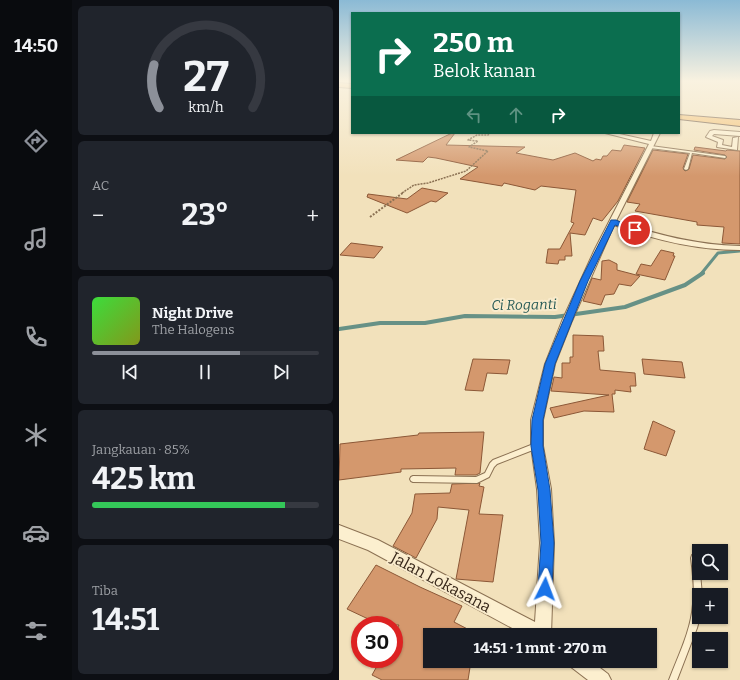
<!DOCTYPE html>
<html lang="id">
<meta charset="utf-8">
<style>
body{margin:0;font-family:Bitter,serif;background:#20242c;color:#f1f3f6;height:100vh;display:flex;flex-direction:column;font-size:15px;white-space:nowrap}
*{box-sizing:border-box;margin:0}
p{font-size:13px;color:#9ea1a6}
.icon{flex:none;width:22px;height:22px;fill:none;stroke:currentColor;stroke-width:2;stroke-linecap:round;stroke-linejoin:round}
.map{position:relative;flex:1;overflow:hidden}
.drawer{display:flex;flex-direction:column;gap:6px;padding:6px;background:#0d0f14;width:267px}
.drawer>*{flex:none}
.hud{position:absolute;left:12px;top:12px;width:329px;height:122px;border-radius:0px;box-shadow:0 1px 3px #0004;background:#0b6e4f;color:#fff;overflow:hidden}
.fabs{position:absolute;left:353px;top:544px;display:grid;gap:8px}
.fabs a{display:grid;place-items:center;width:36px;height:36px;border-radius:0px;background:#171b24;box-shadow:0 1px 3px #0004;font-size:20px}
.speed{position:absolute;left:12px;top:616px;display:flex;gap:8px;font-size:20px;font-weight:700;text-align:center}
.speed>*{display:grid;place-content:center;width:52px;height:52px;border-radius:50%;background:#171b24;box-shadow:0 1px 3px #0004;line-height:1}
.speed .limit{border:6px solid #d22;background:#fff;color:#111}
.pin{position:absolute;display:grid;place-items:center;width:34px;height:34px;color:#fff;margin:-17px;border:2px solid #fff;border-radius:50%;box-shadow:0 1px 4px #0007}
.me{position:absolute;width:44px;margin:-22px;rotate:3deg;stroke-linejoin:round;filter:drop-shadow(0 0 3px #0008)}
.turn{display:flex;align-items:center;gap:14px;height:84px;padding:0 16px;font-size:18px}
.turn .icon{width:52px;height:52px;stroke-width:2.5}
.turn b{display:block;font-size:28px;line-height:34px}
.lanes{display:flex;align-items:center;height:38px;padding:0 16px;background:#0003;justify-content:center;gap:20px;direction:ltr}
.lanes .off{opacity:.35}
.big{font-size:30px;font-weight:700;line-height:1.1}
.drawer .tile{flex:1;display:flex;flex-direction:column;justify-content:center;gap:6px;min-width:0;padding:0 14px;border-radius:6px;background:#20242c}
.drawer .dial{align-items:center;gap:0}
.dial svg{height:104px;overflow:visible;fill:none;stroke:#363941;stroke-width:7;stroke-linecap:round;text-anchor:middle}
.dial text{fill:#f1f3f6;stroke:none}
.song{display:flex;align-items:center;gap:12px}
.cover{width:48px;height:48px;border-radius:6px;background:linear-gradient(135deg,hsl(120 70% 55%),hsl(70 70% 35%))}
.played{height:4px;border-radius:2px;background:linear-gradient(90deg,#8c9099 65%,#363941 65%)}
.keys{display:flex;justify-content:space-around;direction:ltr}
.heat{display:flex;justify-content:space-between;align-items:center;font-size:22px;direction:ltr}
.charge{height:6px;border-radius:3px;background:linear-gradient(90deg,#34c759 85%,#363941 0)}
.trip{position:absolute;left:84px;top:628px;width:234px;height:40px;border-radius:0px;background:#171b24;box-shadow:0 1px 3px #0004;font-weight:700;line-height:40px;text-align:center}
main{display:flex;flex:1;min-height:0}
.tabs{display:flex;flex-direction:column;width:72px;justify-content:space-around;align-items:center;background:#090b0e;color:#9ea1a6}
.tabs .icon{width:28px;height:28px}
.tabs .current{color:#8c9099}
.tabs b{font-size:18px;color:#f1f3f6}
.map>svg:first-child{display:block}
.lines{fill:none;stroke-linecap:round;stroke-linejoin:round}
.stream-far1{stroke:#679186;stroke-width:3}
.stream{stroke:#679186;stroke-width:4}
.building{fill:#d4986d;stroke:#8c5837}
.service-casing{stroke:#8b7153;stroke-width:2}
.minor-casing{stroke:#8b7153;stroke-width:2}
.trunk-casing{stroke:#583e29;stroke-width:2}
.path-far1{stroke:#8b7153;stroke-width:1.5;stroke-dasharray:2 1;stroke-linecap:butt}
.path{stroke:#8b7153;stroke-width:2;stroke-dasharray:2 1.5;stroke-linecap:butt}
.service{fill:#fcefcf;fill-rule:evenodd}
.minor{fill:#fcefcf;fill-rule:evenodd}
.trunk{fill:#f3bc68;fill-rule:evenodd}
.route{fill:#1a73e8;stroke:#114b97}
.labels{text-anchor:middle;dominant-baseline:central;stroke-width:4;stroke-linejoin:round;paint-order:stroke}
.water-label{font-size:14px;font-style:italic;fill:#275a56;stroke:#f9ebcc}
.near-street-label{font-size:16px;fill:#38281a;stroke:#f9ebcc}
</style>
<main>
<nav class="tabs">
<b>14:50</b>
<svg class="icon current" aria-label="directions" viewBox="0 0 24 24"><path d="M12 3l9 9-9 9-9-9zM9 14v-3h6M13 9l2 2-2 2"/></svg>
<svg class="icon" aria-label="music" viewBox="0 0 24 24"><path d="M9 18V5l10-2v13"/><circle cx="6" cy="18" r="3"/><circle cx="16" cy="16" r="3"/></svg>
<svg class="icon" aria-label="phone" viewBox="0 0 24 24"><path d="M5 4h4l2 5-3 2q2 4 5 5l2-3 5 2v4C11 20 4 13 5 4z"/></svg>
<svg class="icon" aria-label="climate" viewBox="0 0 24 24"><path d="M12 3v18M4 7l16 10M4 17L20 7"/></svg>
<svg class="icon" aria-label="car" viewBox="0 0 24 24"><path d="M5 17H2v-5l4-1 3-4h7l3 4 3 1v5h-3M9 17h6M6 11h13"/><circle cx="7" cy="17" r="2"/><circle cx="17" cy="17" r="2"/></svg>
<svg class="icon" aria-label="filters" viewBox="0 0 24 24"><path d="M4 7h16M4 17h16"/><circle cx="9" cy="7" r="2"/><circle cx="15" cy="17" r="2"/></svg>
</nav>
<section class="drawer">
<div class="tile dial"><svg viewBox="0 0 100 80">
<path d="M14 69A42 42 0 1 1 86 69"/>
<path d="M14 69A42 42 0 0 1 10 36" stroke="#8c9099"/>
<text x="50" y="56" font-size="32" font-weight="700">27</text>
<text x="50" y="72" font-size="11">km/h</text>
</svg></div>
<div class="tile"><p>AC</p>
<div class="heat"><a>−</a><b class="big">23°</b><a>+</a></div>
</div>
<div class="tile">
<div class="song"><i class="cover"></i><div><b>Night Drive</b><p>The Halogens</p></div></div>
<div class="played"></div>
<div class="keys"><svg class="icon" aria-label="previous" viewBox="0 0 24 24"><path d="M18 5L8 12l10 7zM5 5v14"/></svg><svg class="icon" aria-label="pause" viewBox="0 0 24 24"><path d="M8 5v14M16 5v14"/></svg><svg class="icon" aria-label="next" viewBox="0 0 24 24"><path d="M6 5l10 7-10 7zM19 5v14"/></svg></div>
</div>
<div class="tile"><p>Jangkauan · 85%</p><b class="big">425 km</b><div class="charge"></div></div>
<div class="tile"><p>Tiba</p><b class="big">14:51</b></div>
</section>
<div class="map">
<svg width="401" height="680" viewBox="0 0 401 680">
<rect width="100%" height="100%" fill="#f2e1bb"/>
<g class="lines">
<polyline class="stream-far1" points="362,274 379,253 401,251"/>
<polyline class="stream" points="0,329 41,323 86,323 126,316 216,317 286,307 346,285 364,273"/>
</g>
<g class="building">
<polygon points="113,133 116,133 107,145 186,147 177,153 214,160 236,153 254,161 257,159 262,160 264,156 268,156 273,150 282,151 285,145 306,148 279,201 263,221 254,218 246,235 231,233 233,256 226,256 226,260 220,260 219,264 207,263 209,249 221,249 235,223 232,222 237,190 202,186 196,190 165,183 163,186 121,179 139,167 97,158 89,157 84,162 57,160"/>
<polygon points="356,147 387,151 388,150 401,151 401,244 383,243 385,227 358,225 358,222 296,211 301,204 288,202 314,150 349,154 344,168 346,171 350,169 354,155 386,159 388,157 386,155 355,150"/>
<polygon points="83,188 109,193 97,202 92,201 68,213 28,197 29,194 68,199"/>
<polygon points="12,243 44,247 35,258 1,255"/>
<polygon points="322,250 335,253 334,256 336,256 326,280 297,274 302,264 312,266"/>
<polygon points="270,260 278,264 278,270 301,276 292,286 280,284 275,294 266,295 262,305 244,301 253,278 262,280 263,261"/>
<polygon points="234,335 264,336 265,351 259,351 261,370 296,373 297,386 291,386 292,392 276,390 276,394 273,394 275,412 245,411 215,418 211,408 270,395 212,391 215,377 223,378 223,363 231,363 231,357 234,357"/>
<polygon points="134,359 171,360 168,374 148,373 144,391 126,390"/>
<polygon points="303,359 343,362 346,378 305,374"/>
<polygon points="314,421 336,431 327,456 305,449"/>
<polygon points="145,432 141,473 137,475 116,475 117,468 62,469 62,472 0,480 1,444 79,435 80,433"/>
<polygon points="141,483 140,486 145,487 140,514 164,515 154,582 117,579 130,510 99,507 98,519 77,558 54,546 73,513 76,494 111,493 113,484"/>
<polygon points="37,565 81,587 123,606 115,622 140,635 91,635 91,661 132,661 129,680 43,680 33,675 42,659 55,659 55,634 60,625 42,625 8,609"/>
</g>
<g class="lines">
<defs>
<g id="service">
<polygon points="312,146 386,156 387,157 386,158 353,153 349,169 347,170 345,169 351,153 311,148 311,147"/>
<polygon points="197,443 199,444 200,446 199,448 158,464 155,467 150,477 138,483 74,482 72,481 71,479 72,477 74,476 137,477 146,473 151,463 154,460"/>
<path d="M356,554L359,555L360,560V573H361L363,595H360L361,617L358,628L338,680H330C339,656 352,631 354,604C356,589 354,573 352,558L353,555Z"/>
</g>
<g id="minor">
<polygon points="375,130 401,132 401,136 375,134 373,136 384,140 383,145 393,147 394,138 399,137 398,150 378,147 379,142 367,137 371,131"/>
<path d="M266,133H276L312,141L315,133H321L277,221C318,235 358,245 401,246V250C357,250 316,240 275,225L233,321L216,364L204,420V446L212,489L215,543L212,635H186L29,550L0,539V525L39,540L196,622L201,543L198,489L192,446V420L206,364L223,321L256,249L310,144Z"/>
<polygon points="229,661 252,661 269,674 272,680 249,680 232,667"/>
</g>
<g id="trunk">
<polygon points="0,83 13,84 13,88 0,87"/>
<polygon points="340,115 401,120 401,126 340,119"/>
</g>
</defs>
<use href="#service" class="service-casing"/>
<use href="#minor" class="minor-casing"/>
<use href="#trunk" class="trunk-casing"/>
<polyline class="path-far1" points="63,193 75,185 89,183 127,171 149,151 130,147 139,141 129,140 138,135 149,135 151,133"/>
<polyline class="path" points="31,217 65,192"/>
<use href="#service" class="service"/>
<use href="#minor" class="minor"/>
<use href="#trunk" class="trunk"/>
</g>
<linearGradient id="sky" x2="0" y2="1"><stop stop-color="#8bbad5"/><stop offset="0.46" stop-color="#f9f2e0"/><stop offset="1" stop-color="#f9f2e0" stop-opacity="0"/></linearGradient>
<rect width="401" height="176" fill="url(#sky)"/>
<polygon class="route" points="272,220 277,220 299,230 296,232 276,225 249,281 216,364 204,420 204,446 211,490 215,543 213,589 211,594 206,596 201,594 199,589 202,543 199,490 192,446 193,420 206,364 241,281"/>
<g class="labels">
<g class="water-label">
<text transform="translate(185 305) rotate(-1)">Ci Roganti</text>
</g>
<g class="near-street-label">
<text transform="translate(102 582) rotate(28)">Jalan Lokasana</text>
</g>
</g>
</svg>
<div class="fabs">
<a><svg class="icon" aria-label="search" viewBox="0 0 24 24"><circle cx="10" cy="10" r="6"/><path d="M15 15l6 6"/></svg></a>
<a>+</a>
<a>−</a>
</div>
<div class="speed"><div class="limit">30</div></div>
<div class="pin" style="left:296px;top:230px;background:#d93025"><svg class="icon" aria-label="arrive" viewBox="0 0 24 24"><path d="M6 21V4h12l-3 4 3 4H6"/></svg></div>
<svg class="me" style="left:206px;top:589px" viewBox="-20 -20 40 40"><path d="M0-17L14 15 0 8-14 15z" fill="#1a73e8" stroke="#fff" stroke-width="4"/></svg>
<div class="trip">14:51 · 1 mnt · 270 m</div>
<div class="hud">
<div class="turn"><svg class="icon" aria-label="right" viewBox="0 0 24 24"><path d="M7 20v-9h11M14 6l5 5-5 5"/></svg><div><b>250 m</b>Belok kanan</div></div>
<div class="lanes"><svg class="icon off" aria-label="left" viewBox="0 0 24 24"><path d="M17 20v-9H6M10 6l-5 5 5 5"/></svg><svg class="icon off" aria-label="ahead" viewBox="0 0 24 24"><path d="M12 20V5M6 11l6-6 6 6"/></svg><svg class="icon" aria-label="right" viewBox="0 0 24 24"><path d="M7 20v-9h11M14 6l5 5-5 5"/></svg></div>
</div>
</div>
</main>
